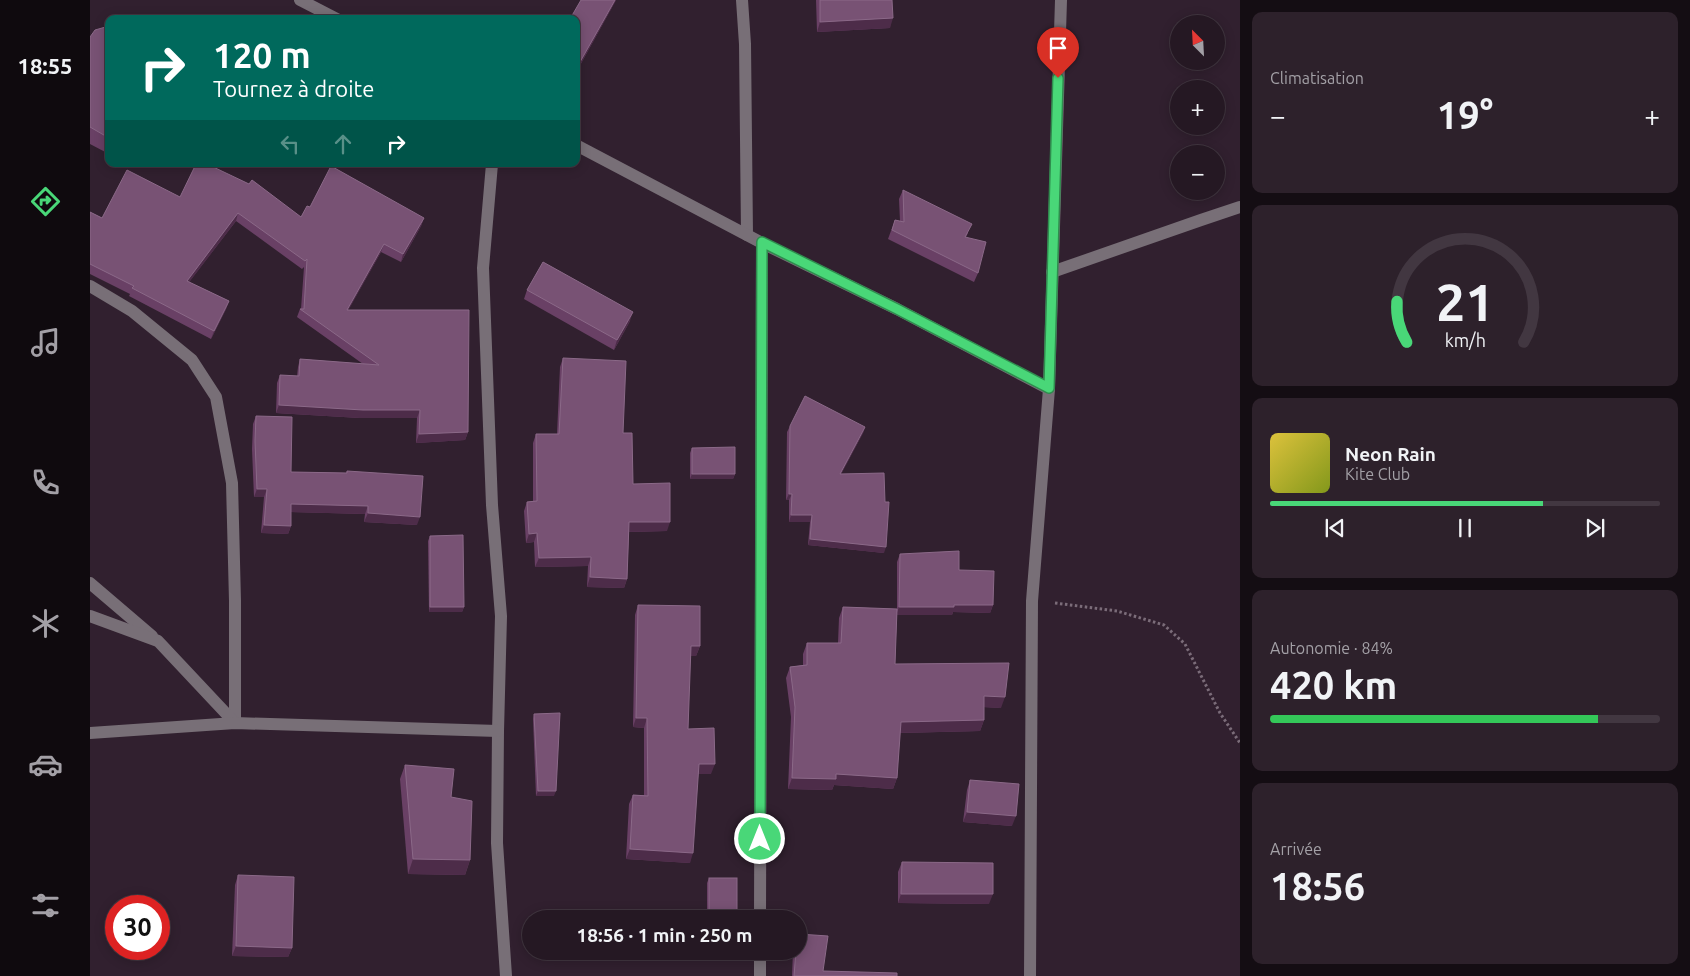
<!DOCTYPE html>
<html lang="fr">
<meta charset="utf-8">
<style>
body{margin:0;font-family:Ubuntu,sans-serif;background:#2d212b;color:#f1f3f6;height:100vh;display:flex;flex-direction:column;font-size:19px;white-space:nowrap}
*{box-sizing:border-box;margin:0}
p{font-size:16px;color:#a3a0a6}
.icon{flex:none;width:28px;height:28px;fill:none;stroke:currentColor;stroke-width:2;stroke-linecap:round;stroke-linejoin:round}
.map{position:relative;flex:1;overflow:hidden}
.panel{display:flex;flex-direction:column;gap:12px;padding:12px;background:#140d13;width:450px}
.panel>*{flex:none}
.top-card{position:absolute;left:15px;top:15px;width:475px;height:152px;border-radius:10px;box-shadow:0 2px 12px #0003,0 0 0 1px #423741;background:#00695c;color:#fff;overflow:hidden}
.needle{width:32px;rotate:336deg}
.fabs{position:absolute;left:1080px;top:15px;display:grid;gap:10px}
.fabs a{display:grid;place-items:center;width:55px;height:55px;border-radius:50%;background:#251823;box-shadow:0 2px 12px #0003,0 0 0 1px #423741;font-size:25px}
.speed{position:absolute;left:15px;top:895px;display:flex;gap:10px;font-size:25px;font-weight:700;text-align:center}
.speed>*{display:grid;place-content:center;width:65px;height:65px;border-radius:50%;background:#251823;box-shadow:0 2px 12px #0003,0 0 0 1px #423741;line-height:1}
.speed .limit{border:8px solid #d22;background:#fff;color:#111}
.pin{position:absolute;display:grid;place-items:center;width:42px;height:42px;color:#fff;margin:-51px -21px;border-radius:50% 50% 50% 0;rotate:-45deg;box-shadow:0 0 5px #0007}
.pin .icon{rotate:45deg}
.me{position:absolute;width:55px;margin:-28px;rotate:0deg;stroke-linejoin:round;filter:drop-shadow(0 0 4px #0008)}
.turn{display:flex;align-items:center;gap:18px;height:105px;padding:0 25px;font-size:22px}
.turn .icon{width:65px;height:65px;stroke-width:2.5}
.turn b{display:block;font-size:35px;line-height:42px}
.lanes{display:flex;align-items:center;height:48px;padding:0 25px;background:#0003;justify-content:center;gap:25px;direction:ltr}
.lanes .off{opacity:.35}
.big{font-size:38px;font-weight:700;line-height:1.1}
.panel .widget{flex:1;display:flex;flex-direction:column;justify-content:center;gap:8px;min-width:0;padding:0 18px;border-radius:10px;background:#2d212b}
.panel .dial{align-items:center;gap:0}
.dial svg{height:130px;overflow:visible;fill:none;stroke:#423741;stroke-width:7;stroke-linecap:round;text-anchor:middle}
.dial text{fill:#f1f3f6;stroke:none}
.song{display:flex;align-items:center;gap:15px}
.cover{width:60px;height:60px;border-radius:8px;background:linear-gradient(135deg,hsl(50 70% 55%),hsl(70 70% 35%))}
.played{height:5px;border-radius:2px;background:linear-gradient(90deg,#49d778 70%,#423741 70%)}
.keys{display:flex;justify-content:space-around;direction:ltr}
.heat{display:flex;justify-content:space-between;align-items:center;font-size:28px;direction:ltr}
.charge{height:8px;border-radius:4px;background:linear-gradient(90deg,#34c759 84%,#423741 0)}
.trip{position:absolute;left:432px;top:910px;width:285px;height:50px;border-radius:25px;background:#251823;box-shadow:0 2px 12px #0003,0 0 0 1px #423741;font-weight:700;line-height:50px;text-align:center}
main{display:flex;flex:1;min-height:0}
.tab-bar{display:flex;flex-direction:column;width:90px;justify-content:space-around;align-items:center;background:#0f0a0e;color:#a3a0a6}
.tab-bar .icon{width:35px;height:35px}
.tab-bar .active{color:#49d778}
.tab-bar b{font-size:22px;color:#f1f3f6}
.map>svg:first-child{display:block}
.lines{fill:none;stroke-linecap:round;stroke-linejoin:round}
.path{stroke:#7b6c79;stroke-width:3;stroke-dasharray:2.5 2.5;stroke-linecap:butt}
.minor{stroke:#786f77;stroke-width:12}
.wall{fill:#694065}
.shaded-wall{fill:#4d2c49}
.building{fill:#785274;stroke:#8b6988}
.route-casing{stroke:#2f8c4e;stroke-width:12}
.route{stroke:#49d778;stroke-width:9}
</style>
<main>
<nav class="tab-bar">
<b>18:55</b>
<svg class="icon active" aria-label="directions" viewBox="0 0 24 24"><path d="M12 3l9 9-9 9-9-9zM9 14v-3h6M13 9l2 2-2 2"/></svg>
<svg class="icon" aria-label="music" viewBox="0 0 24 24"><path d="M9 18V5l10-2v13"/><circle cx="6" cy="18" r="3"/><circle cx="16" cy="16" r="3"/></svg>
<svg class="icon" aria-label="phone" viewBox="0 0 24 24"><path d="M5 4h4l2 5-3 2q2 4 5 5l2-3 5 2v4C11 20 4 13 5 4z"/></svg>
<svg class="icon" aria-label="climate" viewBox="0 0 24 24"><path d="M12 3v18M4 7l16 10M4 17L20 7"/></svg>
<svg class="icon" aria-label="car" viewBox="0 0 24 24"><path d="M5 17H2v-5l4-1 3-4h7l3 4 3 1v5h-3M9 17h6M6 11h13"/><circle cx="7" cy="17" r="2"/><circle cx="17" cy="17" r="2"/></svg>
<svg class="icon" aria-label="filters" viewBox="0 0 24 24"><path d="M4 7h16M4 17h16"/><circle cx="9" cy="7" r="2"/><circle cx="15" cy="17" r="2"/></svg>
</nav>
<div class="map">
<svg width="1150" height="976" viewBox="0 0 1150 976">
<rect width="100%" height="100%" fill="#31202f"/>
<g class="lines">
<polyline class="path" points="965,603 1027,611 1074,625 1095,644 1130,713 1150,743"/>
<g class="minor">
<polyline points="210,0 247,19"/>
<polyline points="652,0 655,44 657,235"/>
<polyline points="486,145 672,243 807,309 959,389"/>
<polyline points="402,164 393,268 402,505 411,616 408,731 407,843 416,976"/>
<polyline points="962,272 1111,220 1150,207"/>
<polyline points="0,286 42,311 102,360 126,397 142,483 145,601 145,723"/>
<polyline points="0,583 62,636"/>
<polyline points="0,616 68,641 145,723"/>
<polyline points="0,733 145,723 408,731"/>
<polyline points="670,919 672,243"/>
<polyline points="670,976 670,951"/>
<polyline points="940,976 942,601 959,389 971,0"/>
</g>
</g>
<g class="wall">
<polygon points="526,0 488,69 486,69 486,19"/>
<polygon points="726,0 802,0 800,28 727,32"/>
<polygon points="19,26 19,154 0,144 0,37"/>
<polygon points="813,190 878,233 876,237 888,273 884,282 798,239 805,220 810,221 809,199"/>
<polygon points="90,197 211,217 220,207 334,218 331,226 311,262 291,252 258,310 378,432 375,440 326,443 327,418 270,418 186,413 187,383 190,375 207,376 208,367 210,359 273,364 207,317 210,309 211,309 214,267 212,269 146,221 99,282 139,301 136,309 121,339 39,296 40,294 0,274 0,212 12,218"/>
<polygon points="437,290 540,321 524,350 434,299"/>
<polygon points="473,358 533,433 543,484 577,531 539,532 537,579 534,588 497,587 498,566 445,567 444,542 436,543 434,511 437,502 443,501 443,443 446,434 467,434 470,367"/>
<polygon points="166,416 201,472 256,473 257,471 327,525 274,522 275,514 201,512 201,526 198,534 171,533 174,497 164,497 162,449 163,424"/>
<polygon points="700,426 775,427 773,433 751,474 794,553 718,545 720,522 699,522 699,500 696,500 697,432"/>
<polygon points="602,448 645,474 643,479 600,479 600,453"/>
<polygon points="340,536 374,607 372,612 339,612 338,541"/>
<polygon points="810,554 869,570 903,605 900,613 863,612 862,615 807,615 805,664 911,708 894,707 894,720 890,731 810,733 807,778 803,789 744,785 742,790 698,789 701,717 696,678 700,667 713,665 713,654 717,643 748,643 749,618 753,607 807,609 807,562"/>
<polygon points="548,605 610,646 606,656 600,656 598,729 621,774 608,774 600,863 536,859 539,804 543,795 554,795 554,728 543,727 545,615"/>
<polygon points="444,714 464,796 446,796 443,719"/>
<polygon points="315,765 380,860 375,875 318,874 310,779"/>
<polygon points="880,780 922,826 873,822 877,790"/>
<polygon points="812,862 899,904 808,903 808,872"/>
<polygon points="148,875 202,948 198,957 142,956 145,885"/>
<polygon points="619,878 647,915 645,919 617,919 617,883"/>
<polygon points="703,951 709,951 733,971 807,976 702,976"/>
</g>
<g class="shaded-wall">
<polygon points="525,0 526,0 488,69 490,62"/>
<polygon points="803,18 800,28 727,32 730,22"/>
<polygon points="148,213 146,221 94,289 97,281"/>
<polygon points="334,218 331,226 311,262 313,254"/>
<polygon points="294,244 291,252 254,318 257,310"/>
<polygon points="139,301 136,309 121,339 124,331"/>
<polygon points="543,312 540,321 524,350 527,340"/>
<polygon points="189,405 330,410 327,418 270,418 186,413"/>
<polygon points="775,427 773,433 748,480 750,474"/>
<polygon points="378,432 375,440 326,443 329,434"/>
<polygon points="602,474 645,474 643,479 600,479"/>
<polygon points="167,489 177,489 174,497 164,497"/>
<polygon points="699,494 702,494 699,500 696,500"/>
<polygon points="201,504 278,506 275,514 198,512"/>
<polygon points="278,513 330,517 327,525 274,522"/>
<polygon points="701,515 722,515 720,522 699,522"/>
<polygon points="539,522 580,522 577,531 536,532"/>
<polygon points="174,525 201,526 198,534 171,533"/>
<polygon points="447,533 444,542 436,543 439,534"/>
<polygon points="720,539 796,547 794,553 718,545"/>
<polygon points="501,557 498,566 445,567 449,558"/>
<polygon points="500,577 537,579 534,588 497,587"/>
<polygon points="864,605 903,605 900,613 863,612 862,615 806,615 809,607"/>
<polygon points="340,607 374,607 372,612 339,612"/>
<polygon points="601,646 610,646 606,656 597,656"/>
<polygon points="894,696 915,697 911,708 890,707"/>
<polygon points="546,718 557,718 554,728 543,727"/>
<polygon points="894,720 890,731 807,733 811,722"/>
<polygon points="609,764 625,764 621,774 605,774"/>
<polygon points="746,774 807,778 803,789 744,785 742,790 698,789 702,778"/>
<polygon points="448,791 466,791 464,796 446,796"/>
<polygon points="877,812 926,816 922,826 873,822"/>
<polygon points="540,849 603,853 600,863 536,859"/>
<polygon points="323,859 380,860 375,875 318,874"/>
<polygon points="811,894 903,894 899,904 808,903"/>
<polygon points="619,915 647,915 645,919 618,919"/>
<polygon points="146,946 202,948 198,957 142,956"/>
</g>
<g class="building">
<polygon points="491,0 525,0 490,62 486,61 486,19 480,19"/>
<polygon points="730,0 802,0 803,18 730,22"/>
<polygon points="19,26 19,138 0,127 0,37 5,30"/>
<polygon points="106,164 117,164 159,184 162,180 211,217 217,206 220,207 241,166 334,218 313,254 294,244 257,310 379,310 378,432 329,434 330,410 273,410 189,405 190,375 209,376 210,359 289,365 210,309 214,309 217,259 215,261 148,213 97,281 139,301 124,331 42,288 44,286 0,264 0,212 12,218 37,170 90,197"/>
<polygon points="813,190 882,224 875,237 896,242 888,273 802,230 805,220 814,222"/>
<polygon points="453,262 543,312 527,340 437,290"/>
<polygon points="473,358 536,361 533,433 542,433 543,484 580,483 580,522 539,522 537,579 500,577 501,557 449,558 447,533 439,534 437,502 447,501 446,434 469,434"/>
<polygon points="715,396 775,427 750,474 794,473 795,502 799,502 796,547 720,539 722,515 701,515 702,494 699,494 700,426"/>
<polygon points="166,416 202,417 201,472 257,473 257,471 333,476 330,517 278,513 278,506 201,504 201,526 174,525 177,489 167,489 165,441"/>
<polygon points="645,447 645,474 602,474 602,448"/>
<polygon points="373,535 374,607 340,607 340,536"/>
<polygon points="869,551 869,570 904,571 903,605 864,605 864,607 809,607 810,554"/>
<polygon points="548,605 610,606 610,646 601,646 598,729 624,728 625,764 609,764 603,853 540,849 543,795 558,796 557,718 546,718"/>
<polygon points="753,607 807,609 805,664 919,663 915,697 894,696 894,720 811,722 807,778 746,774 746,779 702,778 705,707 700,667 717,665 717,643 751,643"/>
<polygon points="470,713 466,791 448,791 444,714"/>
<polygon points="315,765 364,769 361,797 382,801 380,860 323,859"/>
<polygon points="880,780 929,784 926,816 877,812"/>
<polygon points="812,862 903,863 903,894 811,894"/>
<polygon points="148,875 204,877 202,948 146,946"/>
<rect x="619" y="878" width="28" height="37"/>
<polygon points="709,934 738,936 733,971 807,973 807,976 704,976 706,951 709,951"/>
</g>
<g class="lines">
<defs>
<polyline id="route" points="670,839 672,242 807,309 959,388 968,78"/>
</defs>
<use href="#route" class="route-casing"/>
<use href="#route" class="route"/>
</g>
</svg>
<div class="fabs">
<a><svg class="needle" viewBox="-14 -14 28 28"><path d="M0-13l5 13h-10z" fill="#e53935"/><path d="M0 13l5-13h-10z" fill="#a3a0a6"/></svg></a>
<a>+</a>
<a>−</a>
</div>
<div class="speed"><div class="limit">30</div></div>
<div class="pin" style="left:968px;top:78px;background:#d93025"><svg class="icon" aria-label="arrive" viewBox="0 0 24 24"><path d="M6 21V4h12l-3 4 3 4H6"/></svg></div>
<svg class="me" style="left:670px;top:839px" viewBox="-20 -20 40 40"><circle r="17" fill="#49d778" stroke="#fff" stroke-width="3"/><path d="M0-11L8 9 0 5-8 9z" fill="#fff"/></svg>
<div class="trip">18:56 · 1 min · 250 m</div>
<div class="top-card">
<div class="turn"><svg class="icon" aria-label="right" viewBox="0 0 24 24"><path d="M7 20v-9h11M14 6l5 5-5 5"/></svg><div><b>120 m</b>Tournez à droite</div></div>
<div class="lanes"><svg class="icon off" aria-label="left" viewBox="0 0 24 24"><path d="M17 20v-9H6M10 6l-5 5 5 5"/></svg><svg class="icon off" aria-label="ahead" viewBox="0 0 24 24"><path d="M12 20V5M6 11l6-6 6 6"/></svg><svg class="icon" aria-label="right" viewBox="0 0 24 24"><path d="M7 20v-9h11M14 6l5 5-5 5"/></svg></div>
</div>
</div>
<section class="panel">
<div class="widget"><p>Climatisation</p>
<div class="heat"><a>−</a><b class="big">19°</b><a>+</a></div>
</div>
<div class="widget dial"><svg viewBox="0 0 100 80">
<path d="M14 69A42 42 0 1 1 86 69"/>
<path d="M14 69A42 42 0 0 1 8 44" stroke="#49d778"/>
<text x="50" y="56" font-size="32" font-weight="700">21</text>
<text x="50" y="72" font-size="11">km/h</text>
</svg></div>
<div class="widget">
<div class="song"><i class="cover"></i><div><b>Neon Rain</b><p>Kite Club</p></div></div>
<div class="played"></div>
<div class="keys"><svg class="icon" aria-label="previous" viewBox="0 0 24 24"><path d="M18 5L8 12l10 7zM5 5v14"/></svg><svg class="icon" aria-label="pause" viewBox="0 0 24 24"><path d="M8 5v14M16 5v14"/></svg><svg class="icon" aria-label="next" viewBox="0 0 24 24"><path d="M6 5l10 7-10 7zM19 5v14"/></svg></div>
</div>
<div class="widget"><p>Autonomie · 84%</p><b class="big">420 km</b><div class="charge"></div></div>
<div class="widget"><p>Arrivée</p><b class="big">18:56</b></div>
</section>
</main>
